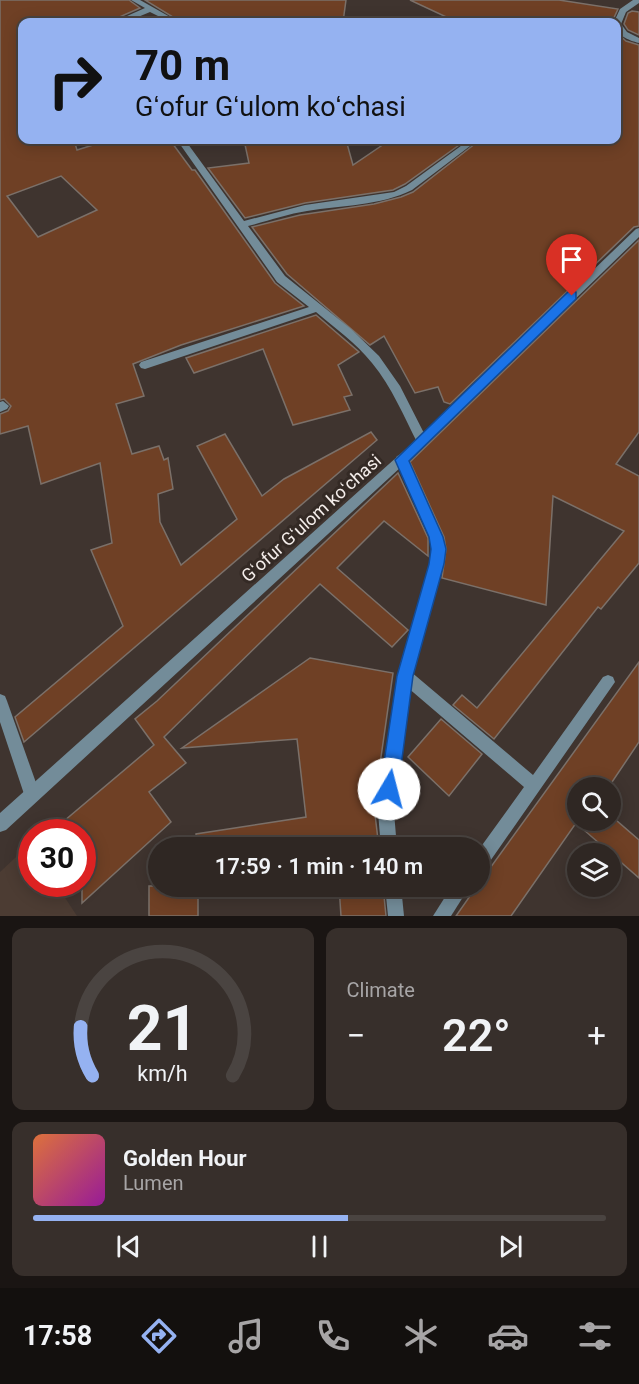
<!DOCTYPE html>
<meta charset="utf-8">
<style>
body{margin:0;font-family:Roboto,sans-serif;background:#372f2b;color:#f1f3f6;height:100vh;display:flex;flex-direction:column;font-size:22px;white-space:nowrap}
*{box-sizing:border-box;margin:0}
p{font-size:20px;color:#a7a5a6}
.icon{flex:none;width:33px;height:33px;fill:none;stroke:currentColor;stroke-width:2;stroke-linecap:round;stroke-linejoin:round}
.map{position:relative;height:916px;overflow:hidden}
.panel{display:flex;flex-direction:column;gap:12px;padding:12px;background:#1a1513;flex:1}
.panel>*{flex:none}
.hud{position:absolute;left:18px;top:18px;width:603px;height:126px;border-radius:12px;box-shadow:0 3px 15px #0003,0 0 0 2px #4a4441;background:#95b2f1;color:#111;overflow:hidden}
.controls{position:absolute;left:567px;top:777px;display:grid;gap:12px}
.controls a{display:grid;place-items:center;width:54px;height:54px;border-radius:50%;background:#2f2723;box-shadow:0 3px 15px #0003,0 0 0 2px #4a4441;font-size:30px}
.speed{position:absolute;left:18px;top:819px;display:flex;gap:12px;font-size:30px;font-weight:700;text-align:center}
.speed>*{display:grid;place-content:center;width:78px;height:78px;border-radius:50%;background:#2f2723;box-shadow:0 3px 15px #0003,0 0 0 2px #4a4441;line-height:1}
.speed .limit{border:9px solid #d22;background:#fff;color:#111}
.pin{position:absolute;display:grid;place-items:center;width:51px;height:51px;color:#fff;margin:-62px -26px;border-radius:50% 50% 50% 0;rotate:-45deg;box-shadow:0 0 6px #0007}
.pin .icon{rotate:45deg}
.me{position:absolute;width:66px;margin:-33px;rotate:8deg;stroke-linejoin:round;filter:drop-shadow(0 0 4px #0008)}
.turn{display:flex;align-items:center;gap:21px;height:126px;padding:0 18px;font-size:27px}
.turn .icon{width:78px;height:78px;stroke-width:2.5}
.turn b{display:block;font-size:42px;line-height:51px}
.big{font-size:45px;font-weight:600;line-height:1.1}
.panel .tile{flex:1;display:flex;flex-direction:column;justify-content:center;gap:9px;min-width:0;padding:0 21px;border-radius:12px;background:#372f2b}
.panel .dial{align-items:center;gap:0}
.dial svg{height:156px;overflow:visible;fill:none;stroke:#4a4441;stroke-width:7;stroke-linecap:round;text-anchor:middle}
.dial text{fill:#f1f3f6;stroke:none}
.song{display:flex;align-items:center;gap:18px}
.cover{width:72px;height:72px;border-radius:9px;background:linear-gradient(135deg,hsl(20 70% 55%),hsl(300 70% 35%))}
.played{height:6px;border-radius:3px;background:linear-gradient(90deg,#95b2f1 55%,#4a4441 55%)}
.keys{display:flex;justify-content:space-around;direction:ltr}
.heat{display:flex;justify-content:space-between;align-items:center;font-size:33px;direction:ltr}
.panel .tiles{flex:1;display:grid;gap:12px;grid-template-columns:1fr 1fr}
.tile:last-child{grid-column:span 2}
.trip{position:absolute;left:148px;top:837px;width:342px;height:60px;border-radius:30px;background:#2f2723;box-shadow:0 3px 15px #0003,0 0 0 2px #4a4441;font-weight:600;line-height:60px;text-align:center}
.tabs{display:flex;height:96px;justify-content:space-around;align-items:center;background:#13100e;color:#a7a5a6}
.tabs .icon{width:42px;height:42px}
.tabs .active{color:#95b2f1}
.tabs b{font-size:27px;color:#f1f3f6}
.map>svg:first-child{display:block}
.built{fill:#4c3c33}
.building{fill:#6f4025;stroke:#7b7069;stroke-width:1.5;fill-rule:evenodd}
.lines{fill:none;stroke-linecap:round;stroke-linejoin:round}
.service{fill:#738c99;fill-rule:evenodd}
.minor{fill:#738c99;fill-rule:evenodd}
.tertiary{fill:#738c99;fill-rule:evenodd}
.route{fill:#1a73e8;stroke:#114b97;stroke-width:1.5}
.labels{text-anchor:middle;dominant-baseline:central;stroke-width:6;stroke-linejoin:round;paint-order:stroke}
.street-label{font-size:18px;fill:#f4edea;stroke:#342a25}
</style>
<div class="map">
<svg width="639" height="916" viewBox="0 0 639 916">
<rect width="100%" height="100%" fill="#3f342f"/>
<polygon class="built" points="30,844 32,884 56,884 77,916 0,916 0,872"/>
<g class="building">
<path d="M0,0H129L140,8L117,18L116,22H22V140H74L77,150L109,140H170L192,170H195L275,283L304,306L181,345L133,364L144,396L116,404L132,454L159,446L164,460L168,458L173,489L158,494L160,522L181,565L237,519L197,446L225,434L262,496L284,479L371,432L377,440L24,742L15,717L123,626L91,550L112,543L100,463L41,484L28,426L0,434V414L8,411L11,406L4,399L0,400ZM61,176L97,210L38,237L7,196Z"/>
<polygon points="145,0 346,0 343,22 181,22"/>
<polygon points="410,0 559,0 618,9 612,22 457,22"/>
<polygon points="632,11 639,12 639,35 628,30 624,24 628,13"/>
<polygon points="616,32 626,41 639,45 639,226 634,227 450,404 444,402 438,387 415,393 384,336 370,345 287,274 252,227 300,215 374,204 401,197 413,192 480,140 616,140"/>
<polygon points="244,140 346,140 353,165 390,140 466,140 405,184 393,190 305,203 245,218 208,168 249,163"/>
<polygon points="639,240 639,432 616,464 639,476 639,563 601,609 598,607 494,739 453,705 462,695 477,708 624,531 553,496 546,605 442,578 446,549 444,537 410,462"/>
<polygon points="316,315 359,352 338,365 352,395 344,397 350,410 293,425 263,349 194,373 186,358"/>
<polygon points="398,473 428,538 428,556 384,521 337,568 408,630 392,647 320,584 164,737 186,763 149,792 171,822 82,903 82,832 51,832 154,745 135,719 157,701"/>
<polygon points="310,658 393,673 374,806 379,848 197,848 196,834 306,817 297,739 182,748"/>
<polygon points="639,662 639,742 608,788 578,788 578,820 610,820 610,815 639,840 639,878 576,823 511,916 456,916 477,886 480,886 480,882"/>
<polygon points="441,719 482,754 449,796 408,757"/>
<rect x="149" y="886" width="49" height="30"/>
<polygon points="339,886 383,886 386,916 341,916"/>
</g>
<g class="lines">
<g class="service">
<polygon points="405,669 410,671 533,775 603,677 608,675 613,677 615,682 486,867 480,869 480,848 524,787 400,681 398,676 400,671"/>
<polygon points="452,886 470,886 451,916 433,916"/>
</g>
<g class="minor">
<polygon points="131,0 140,0 179,22 170,22 150,12 126,22 118,22 118,20 145,8"/>
<path d="M633,0H639V3L626,12L621,24L627,32L639,38V43C628,40 616,36 616,22H614L620,9Z"/>
<polygon points="359,17 363,19 362,21 348,22"/>
<path d="M177,140H185L244,221L305,205L394,192L406,186L469,140H478L412,190C380,206 342,205 307,211C287,214 268,221 248,226L285,276L351,329L379,356L400,386L428,441L426,444H418C404,417 392,387 372,363C356,343 335,328 316,312L145,369L141,368L139,365L141,362L309,307L277,282Z"/>
<polygon points="3,401 9,406 7,409 0,412 0,402"/>
<polygon points="401,455 405,456 407,460 442,537 444,549 443,564 412,676 394,812 397,848 381,848 378,812 398,676 429,564 432,549 430,537 395,460 397,456"/>
<polygon points="0,694 5,696 7,701 40,794 37,799 32,802 27,799 24,794 0,722"/>
<polygon points="385,886 401,886 404,916 388,916"/>
</g>
<polygon class="tertiary" points="639,228 639,237 426,444 6,830 0,832 0,813 418,438 636,229"/>
</g>
<polygon class="route" points="572,291 576,292 576,299 409,461 443,537 446,549 444,564 413,676 398,789 395,795 389,798 383,795 380,789 397,676 429,564 431,549 429,537 395,460 568,292"/>
<g class="labels">
<g class="street-label">
<text transform="translate(311 518) rotate(-42)">Gʻofur Gʻulom koʻchasi</text>
</g>
</g>
</svg>
<div class="controls">
<a><svg class="icon" aria-label="search" viewBox="0 0 24 24"><circle cx="10" cy="10" r="6"/><path d="M15 15l6 6"/></svg></a>
<a><svg class="icon" aria-label="layers" viewBox="0 0 24 24"><path d="M12 4l9 5-9 5-9-5zM3 14l9 5 9-5"/></svg></a>
</div>
<div class="speed"><div class="limit">30</div></div>
<div class="pin" style="left:572px;top:296px;background:#d93025"><svg class="icon" aria-label="arrive" viewBox="0 0 24 24"><path d="M6 21V4h12l-3 4 3 4H6"/></svg></div>
<svg class="me" style="left:389px;top:789px" viewBox="-20 -20 40 40"><circle r="19" fill="#fff"/><path d="M0-13L10 11 0 6-10 11z" fill="#1a73e8"/></svg>
<div class="trip">17:59 · 1 min · 140 m</div>
<div class="hud">
<div class="turn"><svg class="icon" aria-label="right" viewBox="0 0 24 24"><path d="M7 20v-9h11M14 6l5 5-5 5"/></svg><div><b>70 m</b>Gʻofur Gʻulom koʻchasi</div></div>
</div>
</div>
<section class="panel">
<div class="tiles">
<div class="tile dial"><svg viewBox="0 0 100 80">
<path d="M14 69A42 42 0 1 1 86 69"/>
<path d="M14 69A42 42 0 0 1 8 44" stroke="#95b2f1"/>
<text x="50" y="56" font-size="32" font-weight="700">21</text>
<text x="50" y="72" font-size="11">km/h</text>
</svg></div>
<div class="tile"><p>Climate</p>
<div class="heat"><a>−</a><b class="big">22°</b><a>+</a></div>
</div>
<div class="tile">
<div class="song"><i class="cover"></i><div><b>Golden Hour</b><p>Lumen</p></div></div>
<div class="played"></div>
<div class="keys"><svg class="icon" aria-label="previous" viewBox="0 0 24 24"><path d="M18 5L8 12l10 7zM5 5v14"/></svg><svg class="icon" aria-label="pause" viewBox="0 0 24 24"><path d="M8 5v14M16 5v14"/></svg><svg class="icon" aria-label="next" viewBox="0 0 24 24"><path d="M6 5l10 7-10 7zM19 5v14"/></svg></div>
</div>
</div>
</section>
<nav class="tabs">
<b>17:58</b>
<svg class="icon active" aria-label="directions" viewBox="0 0 24 24"><path d="M12 3l9 9-9 9-9-9zM9 14v-3h6M13 9l2 2-2 2"/></svg>
<svg class="icon" aria-label="music" viewBox="0 0 24 24"><path d="M9 18V5l10-2v13"/><circle cx="6" cy="18" r="3"/><circle cx="16" cy="16" r="3"/></svg>
<svg class="icon" aria-label="phone" viewBox="0 0 24 24"><path d="M5 4h4l2 5-3 2q2 4 5 5l2-3 5 2v4C11 20 4 13 5 4z"/></svg>
<svg class="icon" aria-label="climate" viewBox="0 0 24 24"><path d="M12 3v18M4 7l16 10M4 17L20 7"/></svg>
<svg class="icon" aria-label="car" viewBox="0 0 24 24"><path d="M5 17H2v-5l4-1 3-4h7l3 4 3 1v5h-3M9 17h6M6 11h13"/><circle cx="7" cy="17" r="2"/><circle cx="17" cy="17" r="2"/></svg>
<svg class="icon" aria-label="filters" viewBox="0 0 24 24"><path d="M4 7h16M4 17h16"/><circle cx="9" cy="7" r="2"/><circle cx="15" cy="17" r="2"/></svg>
</nav>
